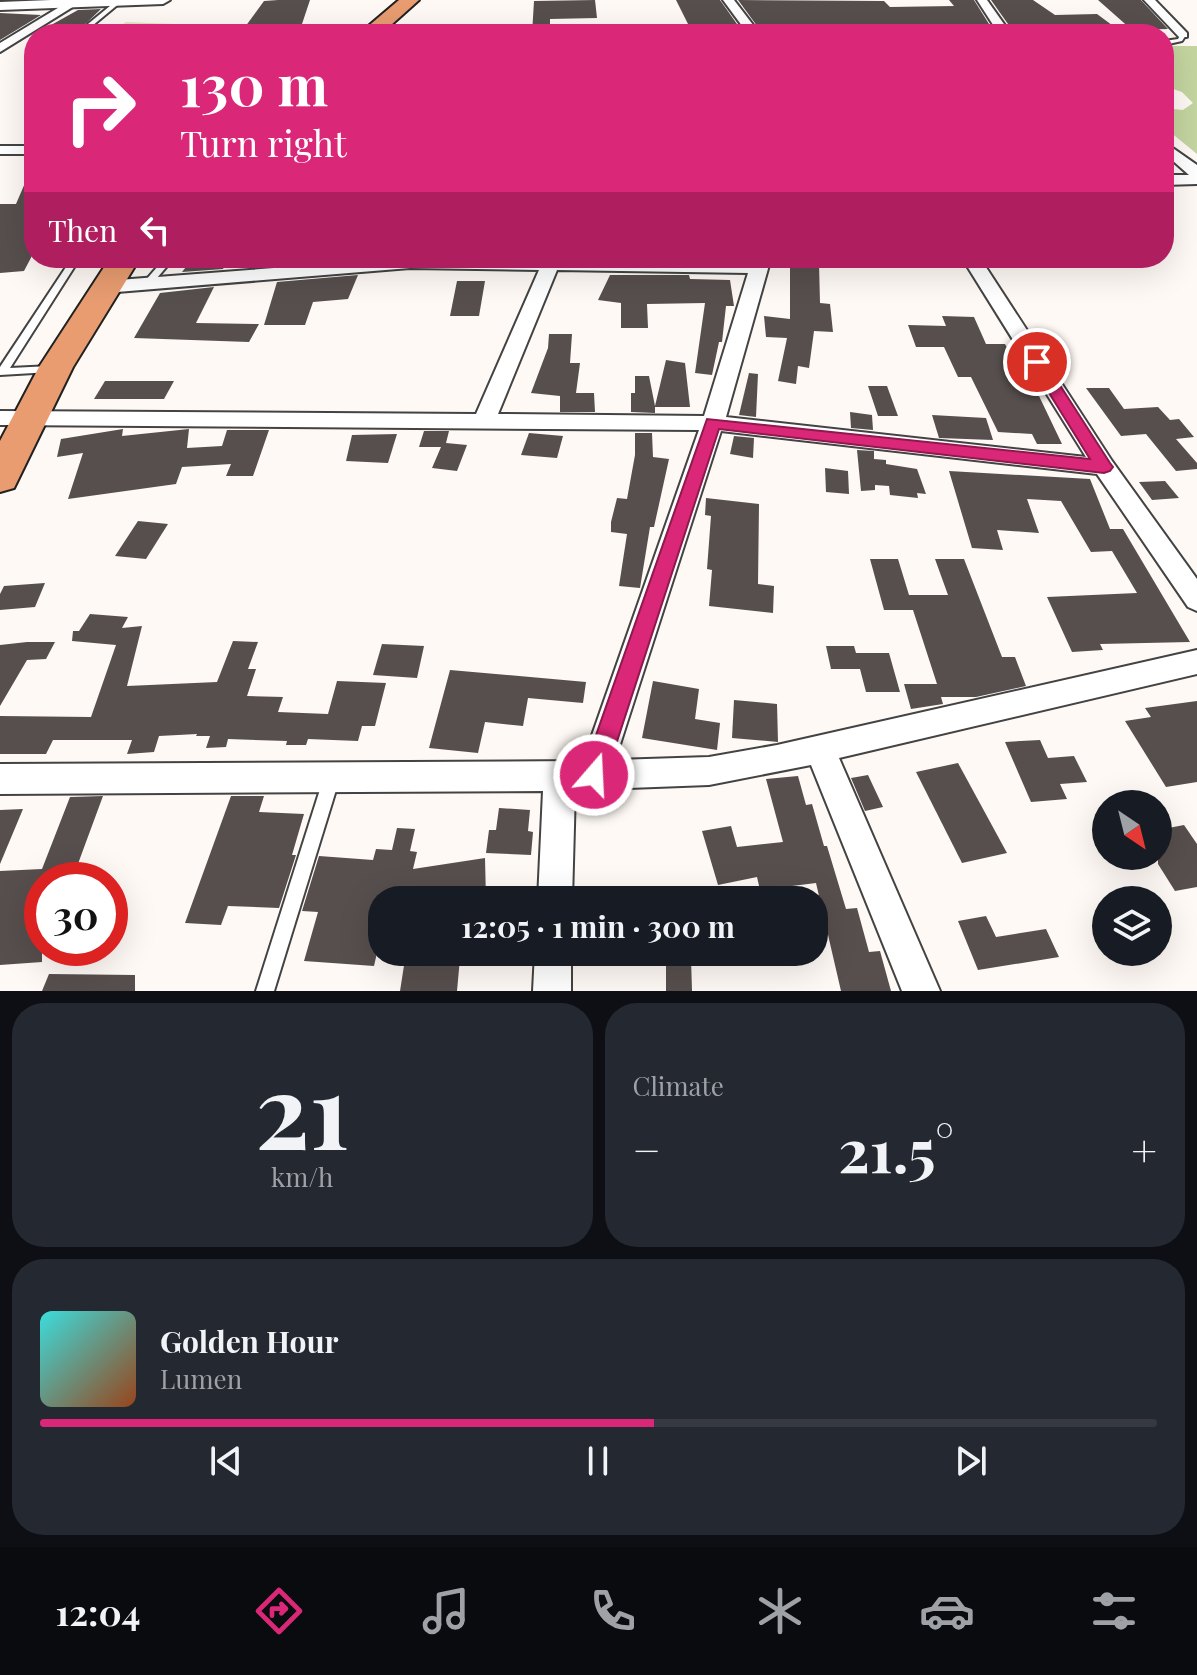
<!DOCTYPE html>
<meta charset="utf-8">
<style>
body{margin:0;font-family:"Playfair Display",serif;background:#242831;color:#f1f3f6;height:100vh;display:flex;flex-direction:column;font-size:30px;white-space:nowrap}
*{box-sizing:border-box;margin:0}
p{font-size:26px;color:#9ea1a6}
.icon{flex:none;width:44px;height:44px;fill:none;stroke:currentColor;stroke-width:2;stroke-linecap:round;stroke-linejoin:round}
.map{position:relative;height:991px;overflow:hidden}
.panel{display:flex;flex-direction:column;gap:12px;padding:12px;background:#0d0f14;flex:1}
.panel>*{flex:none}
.top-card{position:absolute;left:24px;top:24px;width:1150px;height:244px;border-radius:32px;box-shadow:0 8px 32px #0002;background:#db2777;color:#fff;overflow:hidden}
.needle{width:52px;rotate:145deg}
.controls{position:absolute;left:1092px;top:790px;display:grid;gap:16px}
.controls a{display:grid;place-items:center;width:80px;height:80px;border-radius:50%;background:#171b24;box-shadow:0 8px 32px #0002;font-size:40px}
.speed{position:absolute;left:24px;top:862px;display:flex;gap:16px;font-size:40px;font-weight:700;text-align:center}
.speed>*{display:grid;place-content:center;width:104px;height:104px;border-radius:50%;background:#171b24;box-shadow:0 8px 32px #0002;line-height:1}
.speed .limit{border:12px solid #d22;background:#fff;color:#111}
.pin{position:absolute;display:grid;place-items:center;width:68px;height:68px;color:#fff;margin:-34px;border:4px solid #fff;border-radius:50%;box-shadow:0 2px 8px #0007}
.me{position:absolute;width:88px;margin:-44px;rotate:19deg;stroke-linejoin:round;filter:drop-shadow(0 0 6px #0008)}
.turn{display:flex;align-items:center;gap:28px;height:168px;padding:0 24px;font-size:36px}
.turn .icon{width:104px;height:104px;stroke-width:2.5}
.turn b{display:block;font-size:56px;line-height:68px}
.then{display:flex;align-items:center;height:76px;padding:0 24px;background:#0003;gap:16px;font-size:30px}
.big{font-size:60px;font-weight:700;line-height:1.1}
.panel .widget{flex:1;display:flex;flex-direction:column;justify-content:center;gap:12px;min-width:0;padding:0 28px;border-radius:32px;background:#242831}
.panel .dial{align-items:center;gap:0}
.dial b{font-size:104px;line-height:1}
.song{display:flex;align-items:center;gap:24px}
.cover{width:96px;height:96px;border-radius:12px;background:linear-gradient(135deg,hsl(180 70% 55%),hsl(20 70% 35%))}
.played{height:8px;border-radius:4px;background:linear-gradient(90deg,#db2777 55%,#363941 55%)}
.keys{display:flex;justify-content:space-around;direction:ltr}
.heat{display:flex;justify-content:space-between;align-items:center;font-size:44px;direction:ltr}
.panel .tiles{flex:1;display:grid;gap:12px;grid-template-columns:1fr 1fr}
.widget:last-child{grid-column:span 2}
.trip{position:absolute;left:368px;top:886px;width:460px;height:80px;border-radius:32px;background:#171b24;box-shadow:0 8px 32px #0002;font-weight:700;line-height:80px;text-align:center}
.tab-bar{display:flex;height:128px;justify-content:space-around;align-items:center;background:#090b0e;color:#9ea1a6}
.tab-bar .icon{width:56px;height:56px}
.tab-bar .on{color:#db2777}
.tab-bar b{font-size:36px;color:#f1f3f6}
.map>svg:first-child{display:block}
.green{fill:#dce6c0}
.forest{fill:#c4d5a0}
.building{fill:#574f4d}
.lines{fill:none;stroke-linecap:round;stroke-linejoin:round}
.service-casing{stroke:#434343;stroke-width:4}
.minor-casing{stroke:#434343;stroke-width:4}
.tertiary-casing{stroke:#434343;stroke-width:4}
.trunk-casing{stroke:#212121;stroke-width:4}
.service{fill:#fff;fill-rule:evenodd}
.minor{fill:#fff;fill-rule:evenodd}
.tertiary{fill:#fff;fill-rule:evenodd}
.trunk{fill:#e89c70;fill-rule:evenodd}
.route{fill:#db2777;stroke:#8e194d;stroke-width:2}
</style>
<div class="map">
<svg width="1197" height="991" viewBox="0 0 1197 991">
<rect width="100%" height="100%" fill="#fef9f4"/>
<polygon class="green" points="126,22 245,27 258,28 252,34 108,34"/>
<polygon class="forest" points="1164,46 1197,46 1197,154 1164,127 1164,108 1183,110 1193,103 1182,92 1164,86"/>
<g class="building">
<polygon points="278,0 310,0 299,33 245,27 264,1"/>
<polygon points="595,0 597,18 550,19 550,34 532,34 534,1"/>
<polygon points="676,0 720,0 744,34 693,34"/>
<polygon points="738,0 884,1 890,7 954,6 949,0 974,0 989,24 982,24 989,30 980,31 983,34 894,34 871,33 866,28 791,30 794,34 763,34"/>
<polygon points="991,0 1033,0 1055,15 1097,14 1124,34 1056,34 1043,24 1008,24"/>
<polygon points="1098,0 1141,0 1168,29 1132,30"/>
<polygon points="101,9 75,34 35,34 78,10"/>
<polygon points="0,13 41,15 0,40"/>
<polygon points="34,162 34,252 24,271 0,273 0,204 16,204"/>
<polygon points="193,258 229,258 223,269 182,272"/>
<polygon points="790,262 819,263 820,303 830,304 833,332 814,331 809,368 798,366 796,384 778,381 787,338 766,337 764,316 790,319"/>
<polygon points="358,275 348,299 313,302 305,325 264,325 277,282"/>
<polygon points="610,275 689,275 690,279 730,280 734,306 726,306 722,342 719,342 712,375 695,373 705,303 647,304 648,328 621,328 621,303 598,300"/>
<polygon points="457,281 485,281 479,316 450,316"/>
<polygon points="214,287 196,323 259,324 249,342 134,338 160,293"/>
<polygon points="942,316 974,317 986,344 1005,344 1033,396 1039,396 1062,444 1037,444 1032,434 998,432 971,377 958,377 944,347 916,347 908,325 946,326"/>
<polygon points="549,334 572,334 570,363 580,363 576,393 594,393 595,412 560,412 560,396 531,393 548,348"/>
<polygon points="666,360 685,363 690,407 655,407 655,413 631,412 631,393 635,393 635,376 649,376 655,406"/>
<polygon points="749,373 758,374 756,417 739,415"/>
<polygon points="105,381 174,381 164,399 94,399"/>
<polygon points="868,386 887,386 898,416 878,416"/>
<polygon points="1086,388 1109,388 1124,409 1158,407 1170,420 1179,419 1194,437 1176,439 1197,463 1197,469 1176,471 1146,434 1121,436"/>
<polygon points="850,412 872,415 873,430 851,428"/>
<polygon points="932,415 986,418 993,440 939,438"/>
<polygon points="123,429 122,436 189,429 187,448 222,446 227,430 269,430 253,476 226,476 231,464 182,467 176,484 68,499 83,453 57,457 61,439"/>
<polygon points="424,431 449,431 446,443 467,445 457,471 432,468 441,447 419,447"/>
<polygon points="529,433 563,436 557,458 521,455"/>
<polygon points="635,433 652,433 653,457 669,459 654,527 650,527 640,588 619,586 627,534 611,532 611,522 617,498 627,499 635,455"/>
<polygon points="397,434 388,463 346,461 352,435"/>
<polygon points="734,436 754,438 753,458 730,454"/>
<polygon points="857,450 874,451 874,459 886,460 886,464 917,469 926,494 917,493 918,498 890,495 889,486 875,485 875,490 861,491"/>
<polygon points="825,468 848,471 849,494 826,492"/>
<polygon points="949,471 1090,479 1110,529 1123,529 1190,642 1100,644 1103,650 1072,652 1047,597 1137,593 1112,551 1091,552 1061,501 1027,499 1039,533 997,530 1003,550 972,548"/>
<polygon points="1165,481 1179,498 1152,500 1139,482"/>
<polygon points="706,498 759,504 758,584 774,586 773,613 709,606 712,570 707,569 711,516 705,515"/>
<polygon points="138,521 168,524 146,559 115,556"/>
<polygon points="870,559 898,559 909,595 948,595 935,559 964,559 1002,657 1015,657 1026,686 976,697 941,697 943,704 911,709 904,684 937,684 913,610 884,610"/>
<polygon points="45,583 35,607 0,610 0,594 4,586"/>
<polygon points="90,614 128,617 122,628 142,626 127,686 217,682 233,641 258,642 248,669 256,669 247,696 283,697 278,712 328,714 337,681 386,683 375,726 362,726 358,741 308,739 306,745 286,745 287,741 228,739 226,747 206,748 210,736 196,736 197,734 159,736 154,752 127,754 132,740 53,740 46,754 0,754 0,716 91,717 116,645 72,641 73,631 79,631"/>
<polygon points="27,642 55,642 46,659 27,660 0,706 0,645"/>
<polygon points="382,644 424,646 417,678 373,675"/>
<polygon points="826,646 854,646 856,653 889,653 900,692 866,692 860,669 831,669"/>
<polygon points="450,670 586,682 583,703 528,698 523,726 485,722 478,753 429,748"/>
<polygon points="653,681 699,689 695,719 720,723 717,750 642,738"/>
<polygon points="734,700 777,704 778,742 732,738"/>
<polygon points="1197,701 1197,782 1166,787 1125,721 1151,717 1145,708"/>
<polygon points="1040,740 1048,758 1074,756 1087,782 1060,784 1067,799 1031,802 1005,742"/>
<polygon points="958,763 1007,853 962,863 916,772"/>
<polygon points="868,775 883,807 865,811 851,778"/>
<polygon points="798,776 806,805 812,804 824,846 827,846 846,909 857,908 869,952 880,951 891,991 841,991 816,883 760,890 757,877 718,885 702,831 731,826 737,847 783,842 766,779"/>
<polygon points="103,796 72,880 42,880 42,962 0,965 0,871 42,869 70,797"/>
<polygon points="231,796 264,796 259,812 304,814 292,855 296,855 279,908 228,906 221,925 185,923"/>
<polygon points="499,808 530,810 528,831 533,832 531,855 486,853 489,830 496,830"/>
<polygon points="23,809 0,864 0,810"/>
<polygon points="1184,825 1197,844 1197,887 1175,891 1158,864 1158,830"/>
<polygon points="397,828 415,829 410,851 417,852 413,869 485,858 486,900 382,896 382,931 374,966 304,961 318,912 302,911 319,856 373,860 376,849 392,850"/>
<polygon points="986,916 996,937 1046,929 1059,957 978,970 958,921"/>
<polygon points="666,957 691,958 692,991 666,991"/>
<polygon points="460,958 457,991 400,991 405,959"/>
<polygon points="49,974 135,975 135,991 42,991"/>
</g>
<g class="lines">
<defs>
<g id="service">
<polygon points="116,1 121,2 92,26 88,26 88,24"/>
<polygon points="377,27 375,30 321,34 324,32"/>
<polygon points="1181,34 1186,35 1182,41 1164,45 1164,41 1178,39"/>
<polygon points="72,258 80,258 10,368 51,366 56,369 51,372 0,375 0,367"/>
<polygon points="165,258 174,258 151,285 145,285 145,281"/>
<polygon points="332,770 338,772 340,777 274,991 256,991 324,777 326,772"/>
</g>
<g id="minor">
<polygon points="71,0 84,0 0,52 0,43"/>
<polygon points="723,0 734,0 760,34 748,34"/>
<polygon points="977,0 987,0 1011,34 999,34"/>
<polygon points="1144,0 1155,0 1187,33 1187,37 1179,37"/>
<polygon points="1164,142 1197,165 1197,184 1164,185 1164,175 1189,175 1164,153"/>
<rect x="0" y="146" width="34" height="8"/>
<path d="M406,258L752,263L753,258H771L726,417L1086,457L962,258H980L1112,461L1197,579V611L1188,607L1097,474L721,431L615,760L709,757L777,745L1197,650V674L839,758L940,991H902L811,765L709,785L575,790L572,900H538L543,791L0,794V764L583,761L699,430L0,425V411L476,414L539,270L410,268L105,293L96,287L105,281ZM557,270L748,273L704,416L498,414Z"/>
<polygon points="535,952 571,952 571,991 533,991"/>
</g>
<polygon id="tertiary" points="51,0 170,0 163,4 0,10 0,2"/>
<g id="trunk">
<polygon points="399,0 419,0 381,34 359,34"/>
<polygon points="110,258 140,258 73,367 14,488 0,492 0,441 39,367"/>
</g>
</defs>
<use href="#service" class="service-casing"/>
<use href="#minor" class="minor-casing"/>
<use href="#tertiary" class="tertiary-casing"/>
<use href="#trunk" class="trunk-casing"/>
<use href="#service" class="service"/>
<use href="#minor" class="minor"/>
<use href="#tertiary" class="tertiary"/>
<use href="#trunk" class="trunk"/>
</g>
<polygon class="route" points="1037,358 1043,359 1110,463 1113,467 1110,471 1104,473 719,429 606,775 602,783 594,786 585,783 582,775 707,419 1090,459 1030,362"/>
</svg>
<div class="controls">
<a><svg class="needle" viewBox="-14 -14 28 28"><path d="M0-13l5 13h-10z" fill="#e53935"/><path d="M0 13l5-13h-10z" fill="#9ea1a6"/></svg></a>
<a><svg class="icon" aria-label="layers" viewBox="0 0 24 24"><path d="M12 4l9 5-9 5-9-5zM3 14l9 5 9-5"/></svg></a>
</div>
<div class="speed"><div class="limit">30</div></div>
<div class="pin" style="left:1037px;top:362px;background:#d93025"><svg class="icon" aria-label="arrive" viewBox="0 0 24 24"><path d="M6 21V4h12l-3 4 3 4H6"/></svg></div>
<svg class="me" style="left:594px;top:775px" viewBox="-20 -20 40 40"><circle r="17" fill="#db2777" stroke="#fff" stroke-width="3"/><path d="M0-11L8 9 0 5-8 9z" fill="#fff"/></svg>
<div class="trip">12:05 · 1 min · 300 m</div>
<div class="top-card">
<div class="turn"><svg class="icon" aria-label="right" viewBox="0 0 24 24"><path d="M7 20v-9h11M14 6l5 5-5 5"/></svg><div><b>130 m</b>Turn right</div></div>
<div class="then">Then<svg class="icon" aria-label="left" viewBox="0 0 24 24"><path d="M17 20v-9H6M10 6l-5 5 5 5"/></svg></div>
</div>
</div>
<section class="panel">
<div class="tiles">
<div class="widget dial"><b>21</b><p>km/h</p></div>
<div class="widget"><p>Climate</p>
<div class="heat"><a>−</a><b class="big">21.5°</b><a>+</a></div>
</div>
<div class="widget">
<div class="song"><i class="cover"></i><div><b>Golden Hour</b><p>Lumen</p></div></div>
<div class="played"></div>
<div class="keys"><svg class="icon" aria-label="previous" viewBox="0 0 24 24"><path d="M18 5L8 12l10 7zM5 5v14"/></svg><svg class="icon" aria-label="pause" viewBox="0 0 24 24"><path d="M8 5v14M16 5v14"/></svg><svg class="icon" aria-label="next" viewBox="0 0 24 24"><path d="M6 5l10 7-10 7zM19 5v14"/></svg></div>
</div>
</div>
</section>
<nav class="tab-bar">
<b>12:04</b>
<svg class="icon on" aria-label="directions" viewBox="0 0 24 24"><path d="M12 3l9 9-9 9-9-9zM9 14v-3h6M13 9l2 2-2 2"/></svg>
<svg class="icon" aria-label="music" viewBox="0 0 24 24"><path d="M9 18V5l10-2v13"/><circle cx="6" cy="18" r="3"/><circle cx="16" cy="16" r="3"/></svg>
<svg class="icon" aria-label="phone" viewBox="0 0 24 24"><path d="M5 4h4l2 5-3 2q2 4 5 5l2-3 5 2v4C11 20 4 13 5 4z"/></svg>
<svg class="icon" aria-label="climate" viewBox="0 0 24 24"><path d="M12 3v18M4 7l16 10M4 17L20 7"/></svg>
<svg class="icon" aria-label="car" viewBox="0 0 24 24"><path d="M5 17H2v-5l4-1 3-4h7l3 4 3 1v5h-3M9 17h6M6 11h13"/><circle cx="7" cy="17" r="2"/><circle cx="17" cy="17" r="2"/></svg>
<svg class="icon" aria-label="filters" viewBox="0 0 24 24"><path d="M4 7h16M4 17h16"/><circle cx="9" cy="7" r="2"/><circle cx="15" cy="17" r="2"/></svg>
</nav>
